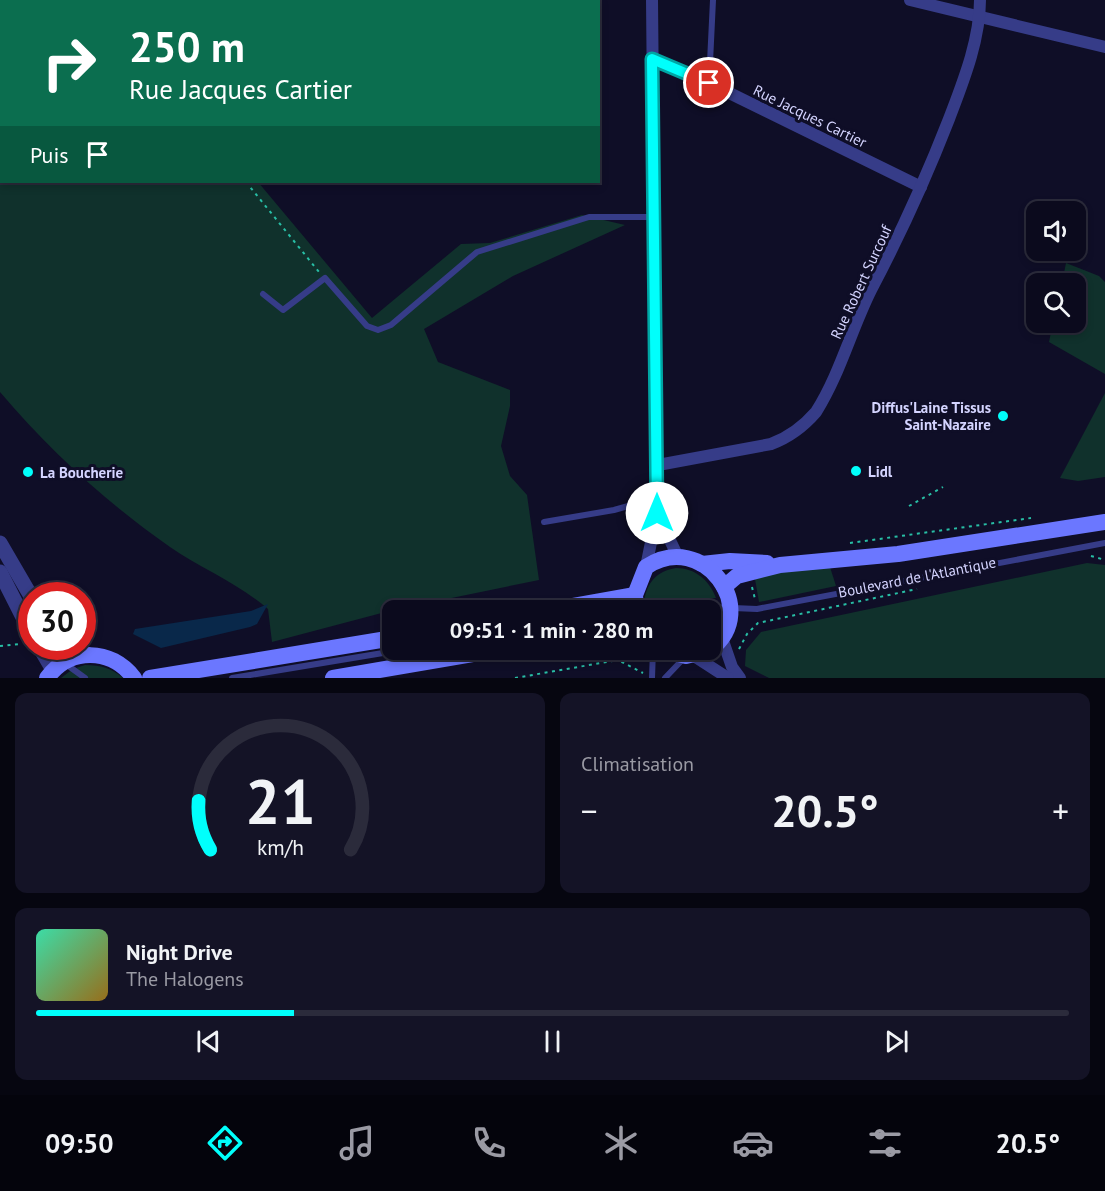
<!DOCTYPE html>
<html lang="fr">
<meta charset="utf-8">
<style>
body{margin:0;font-family:"PT Sans",sans-serif;background:#141326;color:#f1f3f6;height:100vh;display:flex;flex-direction:column;font-size:22px;white-space:nowrap}
*{box-sizing:border-box;margin:0}
p{font-size:20px;color:#9a9aa4}
.icon{flex:none;width:33px;height:33px;fill:none;stroke:currentColor;stroke-width:2;stroke-linecap:round;stroke-linejoin:round}
.map{position:relative;height:678px;overflow:hidden}
.drawer{display:flex;flex-direction:column;gap:15px;padding:15px;background:#060610;flex:1}
.drawer>*{flex:none}
.banner{position:absolute;left:0px;top:0px;width:600px;height:183px;box-shadow:0 3px 9px #0003,0 0 0 2px #2b2b3b;background:#0b6e4f;color:#fff;overflow:hidden}
.controls{position:absolute;left:1026px;top:201px;display:grid;gap:12px}
.controls a{display:grid;place-items:center;width:60px;height:60px;border-radius:12px;background:#0b0a1d;box-shadow:0 3px 9px #0003,0 0 0 2px #2b2b3b;font-size:30px}
.speed{position:absolute;left:18px;top:582px;display:flex;gap:12px;font-size:30px;font-weight:700;text-align:center}
.speed>*{display:grid;place-content:center;width:78px;height:78px;border-radius:50%;background:#0b0a1d;box-shadow:0 3px 9px #0003,0 0 0 2px #2b2b3b;line-height:1}
.speed .limit{border:9px solid #d22;background:#fff;color:#111}
.pin{position:absolute;display:grid;place-items:center;width:51px;height:51px;color:#fff;margin:-26px;border:3px solid #fff;border-radius:50%;box-shadow:0 2px 6px #0007}
.me{position:absolute;width:66px;margin:-33px;rotate:0deg;stroke-linejoin:round;filter:drop-shadow(0 0 4px #0008)}
.turn{display:flex;align-items:center;gap:21px;height:126px;padding:0 30px;font-size:27px}
.turn .icon{width:78px;height:78px;stroke-width:2.5}
.turn b{display:block;font-size:42px;line-height:51px}
.then{display:flex;align-items:center;height:57px;padding:0 30px;background:#0003;gap:12px;font-size:22px}
.big{font-size:45px;font-weight:700;line-height:1.1}
.drawer .card{flex:1;display:flex;flex-direction:column;justify-content:center;gap:9px;min-width:0;padding:0 21px;border-radius:12px;background:#141326}
.drawer .dial{align-items:center;gap:0}
.dial svg{height:156px;overflow:visible;fill:none;stroke:#2b2b3b;stroke-width:7;stroke-linecap:round;text-anchor:middle}
.dial text{fill:#f1f3f6;stroke:none}
.song{display:flex;align-items:center;gap:18px}
.cover{width:72px;height:72px;border-radius:9px;background:linear-gradient(135deg,hsl(160 70% 55%),hsl(40 70% 35%))}
.played{height:6px;border-radius:3px;background:linear-gradient(90deg,#00fffc 25%,#2b2b3b 25%)}
.keys{display:flex;justify-content:space-around;direction:ltr}
.heat{display:flex;justify-content:space-between;align-items:center;font-size:33px;direction:ltr}
.drawer .tiles{flex:1;display:grid;gap:15px;grid-template-columns:1fr 1fr}
.card:last-child{grid-column:span 2}
.trip{position:absolute;left:382px;top:600px;width:339px;height:60px;border-radius:12px;background:#0b0a1d;box-shadow:0 3px 9px #0003,0 0 0 2px #2b2b3b;font-weight:700;line-height:60px;text-align:center}
.tabs{display:flex;height:96px;justify-content:space-around;align-items:center;background:#04040c;color:#9a9aa4}
.tabs .icon{width:42px;height:42px}
.tabs .active{color:#00fffc}
.tabs b{font-size:27px;color:#f1f3f6}
.map>svg:first-child{display:block}
.green{fill:#10312c}
.water{fill:#09284a}
.lines{fill:none;stroke-linecap:round;stroke-linejoin:round}
.path{stroke:#28bea5;stroke-width:2;stroke-dasharray:3 4.5;stroke-linecap:butt}
.service{stroke:#363c88;stroke-width:6}
.minor{stroke:#363c88;stroke-width:12}
.tertiary{stroke:#363c88;stroke-width:15}
.secondary{stroke:#6b77ff;stroke-width:16}
.route-casing{stroke:#00a6a4;stroke-width:15}
.route{stroke:#00fffc;stroke-width:10}
.poi-dot{fill:#00fffc;stroke:#0f0e27;stroke-width:2}
.labels{text-anchor:middle;dominant-baseline:central;stroke-width:6;stroke-linejoin:round;paint-order:stroke}
.street-label{font-size:15px;fill:#d4d4ff;stroke:#0f0e27}
.poi-label{font-size:15px;font-weight:bold;fill:#d4d4ff;stroke:#0f0e27;text-anchor:start}
</style>
<div class="map">
<svg width="1105" height="678" viewBox="0 0 1105 678">
<rect width="100%" height="100%" fill="#0f0e27"/>
<g class="green">
<path d="M0,21L2,182H258L372,318L461,244L490,243L582,215L625,225L513,276L424,329L438,362L510,390V406L501,446L510,476L527,495L539,580L393,610L272,642L268,609C238,583 202,569 170,547C107,503 50,451 0,392Z"/>
<polygon points="1066,263 1099,276 1105,282 1105,374 1049,342 1053,323 1076,322 1076,284 1062,283"/>
<polygon points="1105,393 1105,477 1078,481 1060,478"/>
<polygon points="1087,563 1105,565 1105,678 769,678 745,666 746,650 761,632"/>
<polygon points="830,567 836,586 759,602 755,579 780,572"/>
<path d="M676,568C695,568 709,580 716,598L644,601C647,582 657,571 676,568Z"/>
<polygon points="711,612 720,612 719,624 711,637"/>
<path d="M85,665C101,665 111,668 123,678H61L73,669Z"/>
</g>
<polygon class="water" points="268,604 257,624 250,627 161,648 133,634 135,629 251,611"/>
<g class="lines">
<g class="path">
<polyline points="147,2 148,0"/>
<polyline points="203,2 205,0"/>
<polyline points="246,182 319,272"/>
<polyline points="909,506 943,487"/>
<polyline points="850,543 1031,518"/>
<polyline points="1091,556 1105,560"/>
<polyline points="752,587 755,599"/>
<polyline points="484,610 540,601"/>
<polyline points="0,646 21,644"/>
<polyline points="739,649 747,634 758,623 917,589"/>
<polyline points="613,650 618,660 643,673"/>
<polyline points="509,657 551,650"/>
<polyline points="515,678 618,660"/>
</g>
<g class="service">
<polyline points="709,83 713,0"/>
<polyline points="263,294 283,310 325,278 367,326 378,330 391,325 477,252 589,217 653,217"/>
<polyline points="544,522 614,510 657,498"/>
<polyline points="638,609 685,606 757,609 1105,543"/>
<polyline points="50,646 63,662 85,678"/>
<polyline points="232,678 401,650"/>
<polyline points="652,678 653,650"/>
<polyline points="665,678 685,657"/>
</g>
<g class="minor">
<polyline points="349,0 382,0"/>
<polyline points="910,0 1105,47"/>
<polyline points="652,59 709,83 921,187"/>
<path d="M658,465L771,444C790,437 803,427 816,412C840,374 851,330 871,290C900,235 926,178 949,119C963,82 980,40 980,0"/>
<polyline points="657,513 678,557"/>
<polyline points="646,567 657,513 652,0"/>
<polyline points="722,638 732,667 740,678"/>
<polyline points="694,656 728,678"/>
</g>
<g class="tertiary">
<polyline points="0,543 32,598"/>
<polyline points="0,572 32,635"/>
<polyline points="39,646 53,670"/>
<polyline points="65,646 74,657"/>
</g>
<g class="secondary">
<polyline points="702,564 730,561 767,563"/>
<polyline points="724,587 737,576 780,565 898,554 1105,522"/>
<polyline points="551,610 635,595"/>
<path d="M636,610L635,595L646,567C703,529 762,610 711,649"/>
<polyline points="663,650 686,656 710,650"/>
<path d="M47,678C70,647 111,648 134,678"/>
<polyline points="150,678 393,638"/>
<polyline points="333,678 496,650"/>
</g>
</g>
<g class="lines">
<defs>
<polyline id="route" points="657,513 652,59 709,83"/>
</defs>
<use href="#route" class="route-casing"/>
<use href="#route" class="route"/>
</g>
<g class="poi-dot">
<circle cx="1003" cy="416" r="6"/>
<circle cx="856" cy="471" r="6"/>
<circle cx="28" cy="472" r="6"/>
</g>
<g class="labels">
<g class="street-label">
<text transform="translate(810 116) rotate(26)">Rue Jacques Cartier</text>
<text transform="translate(861 282) rotate(-65)">Rue Robert Surcouf</text>
<text transform="translate(917 577) rotate(-11)">Boulevard de l'Atlantique</text>
</g>
<g class="poi-label">
<text x="991" y="407" text-anchor="end">Diffus'Laine Tissus<tspan x="991" dy="17">Saint-Nazaire</tspan></text>
<text x="868" y="471">Lidl</text>
<text x="40" y="472">La Boucherie</text>
</g>
</g>
</svg>
<div class="controls">
<a><svg class="icon" aria-label="sound" viewBox="0 0 24 24"><path d="M4 9h4l5-4v14l-5-4H4zM17 9q2 3 0 6"/></svg></a>
<a><svg class="icon" aria-label="search" viewBox="0 0 24 24"><circle cx="10" cy="10" r="6"/><path d="M15 15l6 6"/></svg></a>
</div>
<div class="speed"><div class="limit">30</div></div>
<div class="pin" style="left:709px;top:83px;background:#d93025"><svg class="icon" aria-label="arrive" viewBox="0 0 24 24"><path d="M6 21V4h12l-3 4 3 4H6"/></svg></div>
<svg class="me" style="left:657px;top:513px" viewBox="-20 -20 40 40"><circle r="19" fill="#fff"/><path d="M0-13L10 11 0 6-10 11z" fill="#00fffc"/></svg>
<div class="trip">09:51 · 1 min · 280 m</div>
<div class="banner">
<div class="turn"><svg class="icon" aria-label="right" viewBox="0 0 24 24"><path d="M7 20v-9h11M14 6l5 5-5 5"/></svg><div><b>250 m</b>Rue Jacques Cartier</div></div>
<div class="then">Puis<svg class="icon" aria-label="arrive" viewBox="0 0 24 24"><path d="M6 21V4h12l-3 4 3 4H6"/></svg></div>
</div>
</div>
<section class="drawer">
<div class="tiles">
<div class="card dial"><svg viewBox="0 0 100 80">
<path d="M14 69A42 42 0 1 1 86 69"/>
<path d="M14 69A42 42 0 0 1 8 44" stroke="#00fffc"/>
<text x="50" y="56" font-size="32" font-weight="700">21</text>
<text x="50" y="72" font-size="11">km/h</text>
</svg></div>
<div class="card"><p>Climatisation</p>
<div class="heat"><a>−</a><b class="big">20.5°</b><a>+</a></div>
</div>
<div class="card">
<div class="song"><i class="cover"></i><div><b>Night Drive</b><p>The Halogens</p></div></div>
<div class="played"></div>
<div class="keys"><svg class="icon" aria-label="previous" viewBox="0 0 24 24"><path d="M18 5L8 12l10 7zM5 5v14"/></svg><svg class="icon" aria-label="pause" viewBox="0 0 24 24"><path d="M8 5v14M16 5v14"/></svg><svg class="icon" aria-label="next" viewBox="0 0 24 24"><path d="M6 5l10 7-10 7zM19 5v14"/></svg></div>
</div>
</div>
</section>
<nav class="tabs">
<b>09:50</b>
<svg class="icon active" aria-label="directions" viewBox="0 0 24 24"><path d="M12 3l9 9-9 9-9-9zM9 14v-3h6M13 9l2 2-2 2"/></svg>
<svg class="icon" aria-label="music" viewBox="0 0 24 24"><path d="M9 18V5l10-2v13"/><circle cx="6" cy="18" r="3"/><circle cx="16" cy="16" r="3"/></svg>
<svg class="icon" aria-label="phone" viewBox="0 0 24 24"><path d="M5 4h4l2 5-3 2q2 4 5 5l2-3 5 2v4C11 20 4 13 5 4z"/></svg>
<svg class="icon" aria-label="climate" viewBox="0 0 24 24"><path d="M12 3v18M4 7l16 10M4 17L20 7"/></svg>
<svg class="icon" aria-label="car" viewBox="0 0 24 24"><path d="M5 17H2v-5l4-1 3-4h7l3 4 3 1v5h-3M9 17h6M6 11h13"/><circle cx="7" cy="17" r="2"/><circle cx="17" cy="17" r="2"/></svg>
<svg class="icon" aria-label="filters" viewBox="0 0 24 24"><path d="M4 7h16M4 17h16"/><circle cx="9" cy="7" r="2"/><circle cx="15" cy="17" r="2"/></svg>
<b>20.5°</b>
</nav>
